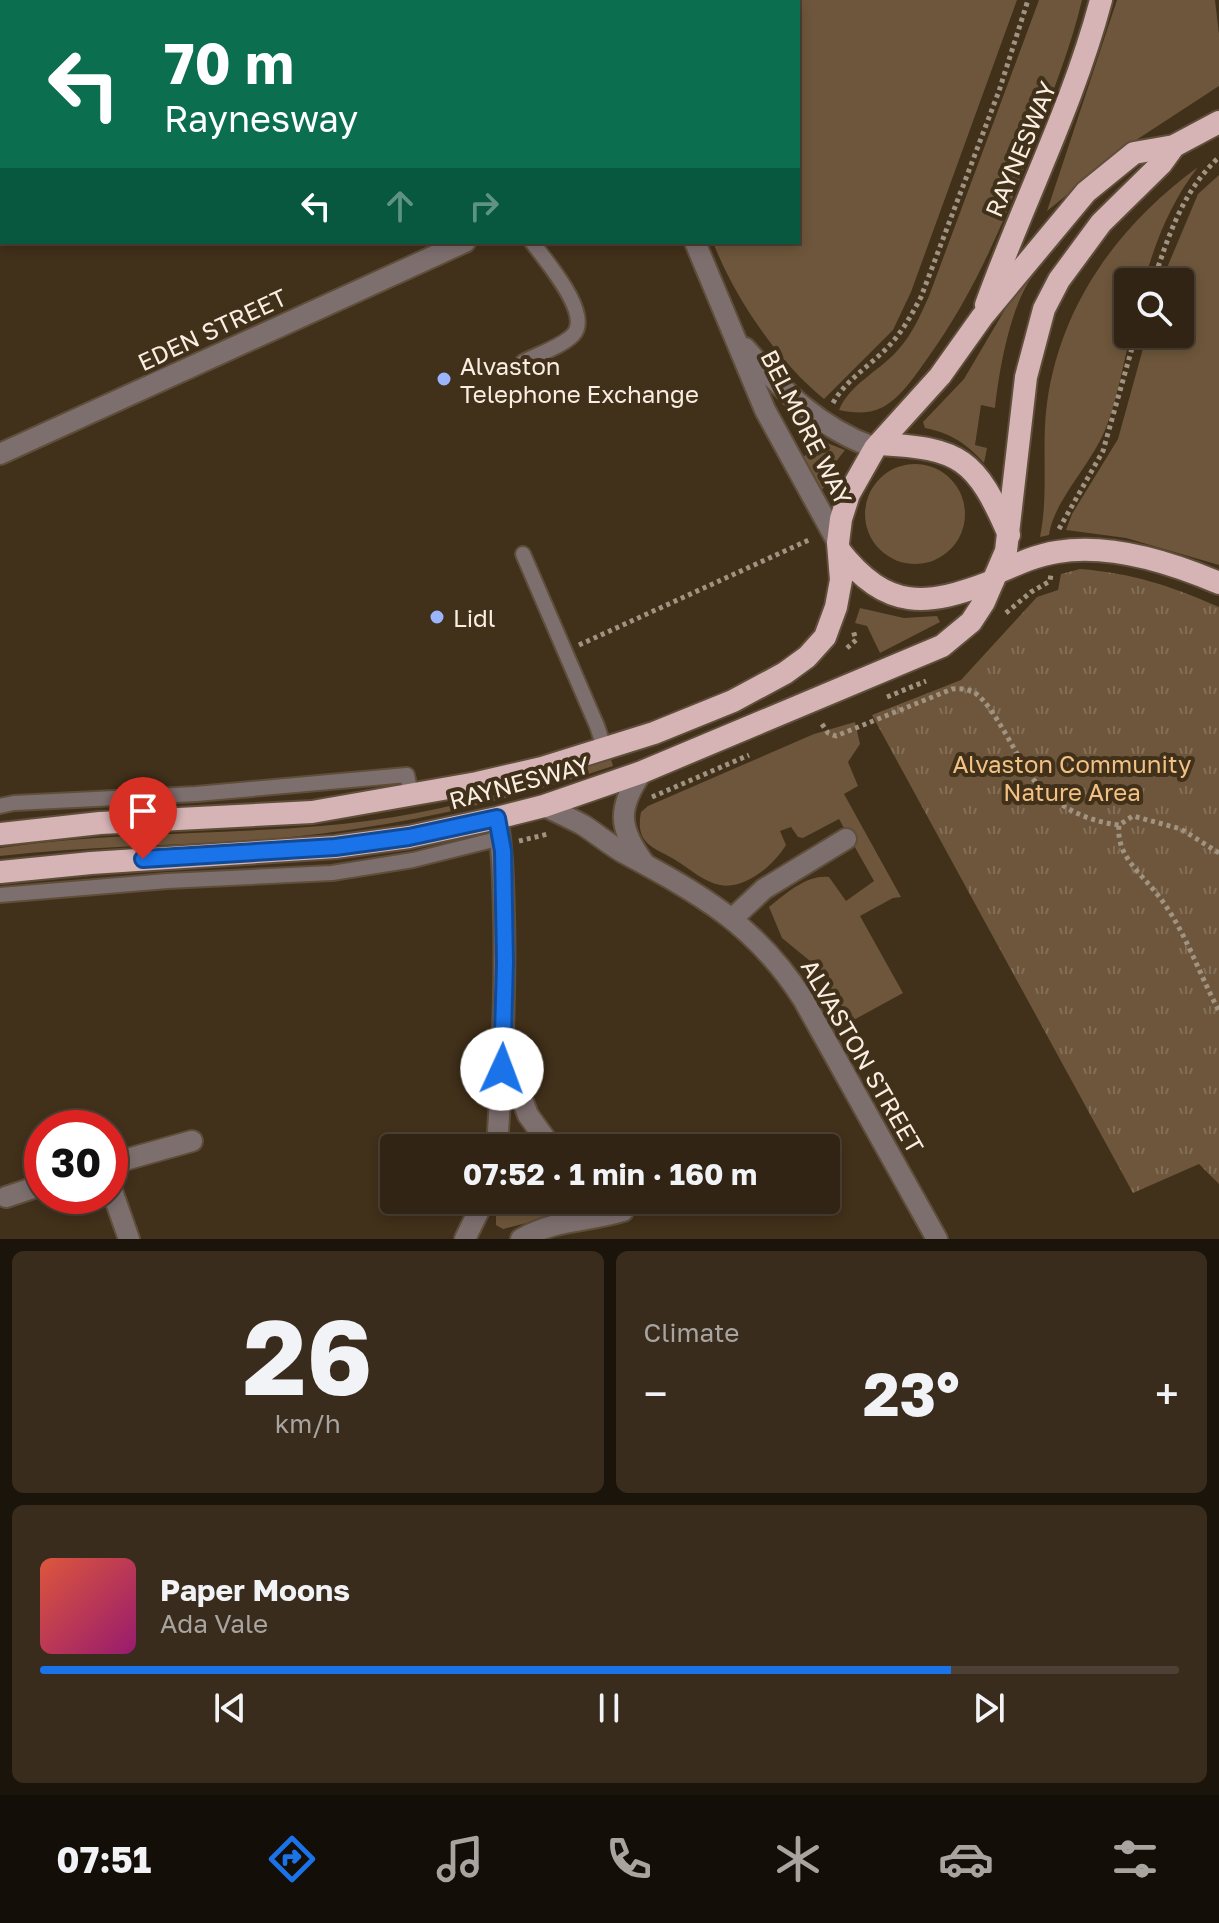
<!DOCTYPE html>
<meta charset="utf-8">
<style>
body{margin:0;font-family:"Golos Text",sans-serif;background:#392c1d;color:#f1f3f6;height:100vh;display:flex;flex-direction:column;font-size:30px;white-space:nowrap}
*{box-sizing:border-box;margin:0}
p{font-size:26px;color:#a8a4a0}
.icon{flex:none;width:44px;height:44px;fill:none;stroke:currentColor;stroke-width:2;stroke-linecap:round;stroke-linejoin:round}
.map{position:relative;height:1239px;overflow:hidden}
.drawer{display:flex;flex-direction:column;gap:12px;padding:12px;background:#1b140b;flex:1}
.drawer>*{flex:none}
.top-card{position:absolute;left:0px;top:0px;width:800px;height:244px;box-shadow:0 4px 12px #0003,0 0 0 2px #4c4134;background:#0b6e4f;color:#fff;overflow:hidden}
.controls{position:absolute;left:1114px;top:268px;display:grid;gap:16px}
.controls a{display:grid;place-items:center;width:80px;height:80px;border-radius:8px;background:#312414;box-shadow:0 4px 12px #0003,0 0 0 2px #4c4134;font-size:40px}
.speed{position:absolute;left:24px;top:1110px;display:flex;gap:16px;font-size:40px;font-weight:700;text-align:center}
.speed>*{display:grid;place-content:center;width:104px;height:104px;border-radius:50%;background:#312414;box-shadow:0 4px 12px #0003,0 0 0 2px #4c4134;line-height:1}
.speed .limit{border:12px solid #d22;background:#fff;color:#111}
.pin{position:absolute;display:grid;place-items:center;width:68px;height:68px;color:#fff;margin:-82px -34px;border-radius:50% 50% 50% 0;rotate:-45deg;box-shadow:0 0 8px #0007}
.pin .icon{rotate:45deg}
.me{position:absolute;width:88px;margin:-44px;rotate:2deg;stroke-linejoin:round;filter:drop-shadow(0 0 6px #0008)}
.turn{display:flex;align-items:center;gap:28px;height:168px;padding:0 32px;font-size:36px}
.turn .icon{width:104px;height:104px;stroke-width:2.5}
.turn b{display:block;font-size:56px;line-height:68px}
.lanes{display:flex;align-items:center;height:76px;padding:0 32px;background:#0003;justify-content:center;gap:40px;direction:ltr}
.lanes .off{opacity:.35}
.big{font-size:60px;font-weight:700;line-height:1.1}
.drawer .widget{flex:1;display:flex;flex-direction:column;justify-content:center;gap:12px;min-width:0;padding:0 28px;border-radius:12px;background:#392c1d}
.drawer .dial{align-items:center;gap:0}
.dial b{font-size:104px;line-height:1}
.song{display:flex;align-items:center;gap:24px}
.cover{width:96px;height:96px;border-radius:12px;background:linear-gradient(135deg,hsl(10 70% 55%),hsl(320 70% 35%))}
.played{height:8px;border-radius:4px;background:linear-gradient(90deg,#1a73e8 80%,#4c4134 80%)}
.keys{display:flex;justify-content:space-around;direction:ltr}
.heat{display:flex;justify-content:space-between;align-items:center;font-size:44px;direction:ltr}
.drawer .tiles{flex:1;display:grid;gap:12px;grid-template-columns:1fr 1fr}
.widget:last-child{grid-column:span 2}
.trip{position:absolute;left:380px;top:1134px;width:460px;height:80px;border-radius:8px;background:#312414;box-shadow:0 4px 12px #0003,0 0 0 2px #4c4134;font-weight:700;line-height:80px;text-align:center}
.tab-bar{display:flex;height:128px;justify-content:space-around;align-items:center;background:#140e08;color:#a8a4a0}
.tab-bar .icon{width:56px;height:56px}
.tab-bar .active{color:#1a73e8}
.tab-bar b{font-size:36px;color:#f1f3f6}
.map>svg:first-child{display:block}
.green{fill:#6d563b}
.park{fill:url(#park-tufts)}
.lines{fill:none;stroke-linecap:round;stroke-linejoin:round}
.service-casing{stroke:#5e4e3a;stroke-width:18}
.minor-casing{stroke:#5e4e3a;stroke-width:24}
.trunk-casing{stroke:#5e4e3a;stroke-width:26}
.path{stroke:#a19382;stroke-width:5;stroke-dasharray:4 4;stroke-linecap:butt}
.service{stroke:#7e6f6f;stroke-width:14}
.minor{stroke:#7e6f6f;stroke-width:20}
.trunk{stroke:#d6b4b6;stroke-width:22}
.route-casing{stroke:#114b97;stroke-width:20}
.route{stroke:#1a73e8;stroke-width:14}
.poi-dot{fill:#9bb5fd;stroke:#41301a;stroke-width:3}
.labels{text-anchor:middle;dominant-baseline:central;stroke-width:8;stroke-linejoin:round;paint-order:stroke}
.street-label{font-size:24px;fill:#f9eee1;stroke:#41301a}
.poi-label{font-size:24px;fill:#f9eee1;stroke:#41301a;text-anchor:start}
.park-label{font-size:24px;fill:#f2c184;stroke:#41301a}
</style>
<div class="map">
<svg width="1219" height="1239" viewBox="0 0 1219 1239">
<defs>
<pattern id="park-tufts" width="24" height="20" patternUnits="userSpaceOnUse" patternTransform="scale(2)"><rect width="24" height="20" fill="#6d563b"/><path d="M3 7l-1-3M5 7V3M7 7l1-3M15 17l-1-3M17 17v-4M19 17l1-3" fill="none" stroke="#836f57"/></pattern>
</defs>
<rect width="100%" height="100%" fill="#41301a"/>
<g class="green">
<path d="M728,0H1017L911,292L893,330L824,399C778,362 734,297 713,242H798V2H727Z"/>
<path d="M1039,0H1082C1071,47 1052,94 1035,139C1006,218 976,291 927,359C915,376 900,399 881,408C869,414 852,413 839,410C849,385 879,371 897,351C912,335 920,316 929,296Z"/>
<polygon points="1117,0 1215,0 1219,34 1219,86 1130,144 1047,211"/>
<path d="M1198,167C1171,202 1156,240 1144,282H1128V334H1131C1123,364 1118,396 1107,425C1094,462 1053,501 1049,535L1040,537C1049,493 1041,447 1047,403C1061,303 1119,225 1198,167Z"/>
<polygon points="1219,175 1219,565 1126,538 1066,530 1072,514 1118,439 1147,334 1180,334 1180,282 1161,282 1198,194"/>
<path d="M1054,240L1060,244C1049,256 1037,268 1028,283C1009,315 999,371 995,408L981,405L975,445L987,448L984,463C967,444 951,433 925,428L923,422L964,379L1014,294Z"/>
<polygon points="822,441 845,450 831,468 826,485 820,492 801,459"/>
<circle cx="915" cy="514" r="50"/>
<polygon points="860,608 904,618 937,616 940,622 880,653 867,626 855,623"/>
<path d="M855,722L860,744L848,762L858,786L844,794L901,897L893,898L860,916L903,993L850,1022L821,970L782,938L769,907C785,894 807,874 829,877L846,901L874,881L839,819L803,838L798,837L791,827L780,831L786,845C774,865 745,890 720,885C704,882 690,869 677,861C652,846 635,845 641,812L648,806L814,734Z"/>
<path d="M611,759L613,766C495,805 380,831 256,840C170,846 85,846 0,856V848C106,832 214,835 321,826C420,818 518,791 611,759Z"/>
<polygon points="523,1134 534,1139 539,1148 512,1148 514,1140"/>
<polygon points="501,1200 597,1200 589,1207 503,1229 496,1225 496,1215"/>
</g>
<path class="park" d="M1080,569C1132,573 1171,586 1219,607V1184L1199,1164L1133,1193L872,715L961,680L1037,597L1058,590L1061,574Z"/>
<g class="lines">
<defs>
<g id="service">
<polyline points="523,0 525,2"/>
<polyline points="567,2 571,0"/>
<polyline points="0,140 2,139"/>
<path d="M523,362C538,354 561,347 573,335C593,314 545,260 532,242"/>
<polyline points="523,554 597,726 605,750"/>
<polyline points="0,806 14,803 196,794 407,775 411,794"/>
<polyline points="0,895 167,881 332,873 413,860 501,838"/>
</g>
<g id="minor">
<polyline points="706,2 707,0"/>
<polyline points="695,242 765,410 838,543"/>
<path d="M745,348C783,391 819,428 875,448"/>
<polyline points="0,454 465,242"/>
<path d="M642,772C617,808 618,828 644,863"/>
<path d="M544,806C557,812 570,818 583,825C597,834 610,845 624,853C700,894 755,924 803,999L937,1239"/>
<path d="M497,818C503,851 503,882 504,915C506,993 502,1070 497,1148"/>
<polyline points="733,918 764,889 846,839"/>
<polyline points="508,1062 528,1115 552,1148"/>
<polyline points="110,1164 192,1141"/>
<polyline points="110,1185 129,1239"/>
<polyline points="6,1197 42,1185"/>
<polyline points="465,1239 484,1200"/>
<path d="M521,1239C555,1219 587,1222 623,1211L627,1204L626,1200"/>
</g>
<g id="trunk">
<path d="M986,305C1023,202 1073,106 1101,0"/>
<path d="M879,444C961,448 976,459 1009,535"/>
<path d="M839,550C887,611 926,607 993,581"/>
<path d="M999,572C1017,564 1037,555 1057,552C1110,543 1170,562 1219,583"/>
<polyline points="0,834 100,823 312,812 477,783 542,768 654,733 733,701 785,673 807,657 825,637 836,607 841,580 838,543 841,519 849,494 875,448 940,376 982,317 1086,192 1134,153 1174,146 1219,122"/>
<polyline points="0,872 91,863 335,847 409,837 497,818 544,806 642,772 942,646 971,622 984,602 1006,551 1026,377 1044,309 1059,280 1101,223 1161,164 1174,146"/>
</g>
</defs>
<use href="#service" class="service-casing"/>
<use href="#minor" class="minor-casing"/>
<use href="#trunk" class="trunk-casing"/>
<g class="path">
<path d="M1153,282C1169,235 1182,192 1219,157"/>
<path d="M833,403C845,381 868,367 886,349C901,334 911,316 921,297L999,91L1028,0"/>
<polyline points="1059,529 1103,451 1136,334"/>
<polyline points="1006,613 1031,592 1050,581 1051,574"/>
<polyline points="579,645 811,539"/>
<polyline points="847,648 856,640 853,630"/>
<polyline points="887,697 926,681"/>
<path d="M822,724L828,733L836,736L952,689C960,688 968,689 975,693C996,707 1018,763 1038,785C1061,809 1088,821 1119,825"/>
<polyline points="652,797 749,755"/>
<polyline points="519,841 548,834"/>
<path d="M1219,853L1181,829L1133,816L1119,825C1116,856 1140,872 1157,894C1185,929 1198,972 1219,1011"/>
</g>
<use href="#service" class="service"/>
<use href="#minor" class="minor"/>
<use href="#trunk" class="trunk"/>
</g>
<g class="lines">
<defs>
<polyline id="route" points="143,859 335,847 409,837 497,818 503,851 505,962 502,1069"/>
</defs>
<use href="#route" class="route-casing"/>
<use href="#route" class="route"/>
</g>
<g class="poi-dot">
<circle cx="444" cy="379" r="8"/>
<circle cx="437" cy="617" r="8"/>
</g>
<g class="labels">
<g class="street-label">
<text transform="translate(1020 149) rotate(-67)">RAYNESWAY</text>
<text transform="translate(212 329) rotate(-25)">EDEN STREET</text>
<text transform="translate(807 427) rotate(63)">BELMORE WAY</text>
<text transform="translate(519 782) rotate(-15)">RAYNESWAY</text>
<text transform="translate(863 1056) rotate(60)">ALVASTON STREET</text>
</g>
<g class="poi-label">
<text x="460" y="365">Alvaston<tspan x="460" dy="28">Telephone Exchange</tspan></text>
<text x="453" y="617">Lidl</text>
</g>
<g class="park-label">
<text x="1072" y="763">Alvaston Community<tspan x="1072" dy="28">Nature Area</tspan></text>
</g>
</g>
</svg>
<div class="controls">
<a><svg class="icon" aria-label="search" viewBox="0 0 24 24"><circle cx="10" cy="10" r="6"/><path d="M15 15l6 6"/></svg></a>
</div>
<div class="speed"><div class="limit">30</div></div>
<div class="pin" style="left:143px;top:859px;background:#d93025"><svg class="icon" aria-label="arrive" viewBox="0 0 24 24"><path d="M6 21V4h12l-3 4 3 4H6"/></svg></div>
<svg class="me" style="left:502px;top:1069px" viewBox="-20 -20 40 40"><circle r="19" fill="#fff"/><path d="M0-13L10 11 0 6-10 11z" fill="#1a73e8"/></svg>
<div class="trip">07:52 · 1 min · 160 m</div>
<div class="top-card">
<div class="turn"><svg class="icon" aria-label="left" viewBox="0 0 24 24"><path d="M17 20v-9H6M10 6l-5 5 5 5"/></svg><div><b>70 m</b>Raynesway</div></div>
<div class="lanes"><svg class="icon" aria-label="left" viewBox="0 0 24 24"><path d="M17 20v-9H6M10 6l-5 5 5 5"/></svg><svg class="icon off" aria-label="ahead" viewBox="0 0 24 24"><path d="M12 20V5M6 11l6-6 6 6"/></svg><svg class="icon off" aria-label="right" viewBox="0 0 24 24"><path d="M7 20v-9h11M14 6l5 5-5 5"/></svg></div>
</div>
</div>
<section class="drawer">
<div class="tiles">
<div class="widget dial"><b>26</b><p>km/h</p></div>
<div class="widget"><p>Climate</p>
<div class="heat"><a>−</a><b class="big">23°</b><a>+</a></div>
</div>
<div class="widget">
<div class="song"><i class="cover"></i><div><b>Paper Moons</b><p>Ada Vale</p></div></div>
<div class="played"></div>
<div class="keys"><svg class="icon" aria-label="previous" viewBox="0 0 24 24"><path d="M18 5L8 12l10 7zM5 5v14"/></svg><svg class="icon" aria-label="pause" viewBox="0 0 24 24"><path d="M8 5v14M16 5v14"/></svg><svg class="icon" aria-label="next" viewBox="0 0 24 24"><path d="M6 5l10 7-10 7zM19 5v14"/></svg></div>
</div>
</div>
</section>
<nav class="tab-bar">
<b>07:51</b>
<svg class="icon active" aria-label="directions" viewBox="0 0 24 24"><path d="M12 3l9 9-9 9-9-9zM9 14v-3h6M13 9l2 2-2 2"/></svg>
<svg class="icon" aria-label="music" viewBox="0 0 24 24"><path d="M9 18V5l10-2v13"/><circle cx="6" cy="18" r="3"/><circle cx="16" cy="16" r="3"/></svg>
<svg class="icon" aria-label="phone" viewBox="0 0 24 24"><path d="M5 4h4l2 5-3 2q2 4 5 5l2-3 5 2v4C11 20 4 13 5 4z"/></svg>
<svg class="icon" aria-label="climate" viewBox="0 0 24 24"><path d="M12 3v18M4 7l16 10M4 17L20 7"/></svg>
<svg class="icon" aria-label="car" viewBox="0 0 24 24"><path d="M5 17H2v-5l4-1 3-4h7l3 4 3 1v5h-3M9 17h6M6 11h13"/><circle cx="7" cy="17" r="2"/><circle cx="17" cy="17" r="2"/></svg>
<svg class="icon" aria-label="filters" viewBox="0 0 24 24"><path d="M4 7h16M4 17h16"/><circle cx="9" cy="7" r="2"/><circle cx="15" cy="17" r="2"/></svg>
</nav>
